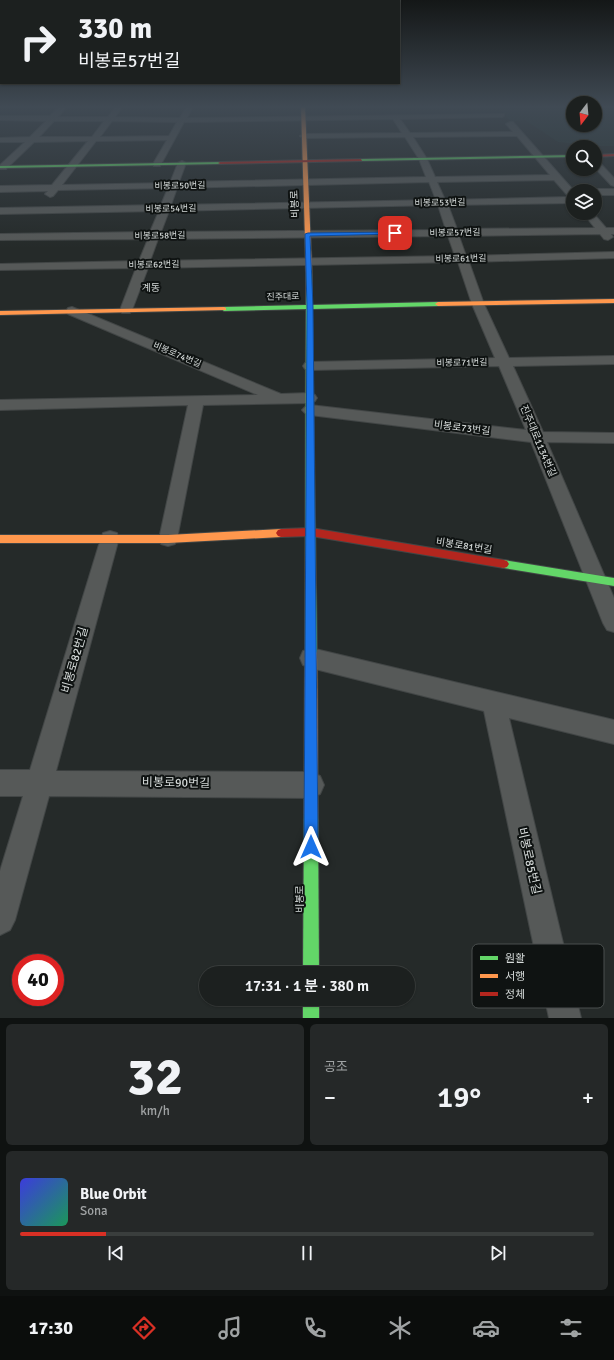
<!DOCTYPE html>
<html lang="ko">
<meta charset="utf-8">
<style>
body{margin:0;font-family:Signika,"Noto Sans KR",sans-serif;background:#252828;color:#f1f3f6;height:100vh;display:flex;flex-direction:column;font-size:15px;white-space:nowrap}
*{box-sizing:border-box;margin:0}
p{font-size:13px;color:#a0a3a4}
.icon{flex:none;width:22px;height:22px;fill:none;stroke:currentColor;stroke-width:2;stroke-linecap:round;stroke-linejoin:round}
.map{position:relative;height:1018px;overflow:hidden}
.drawer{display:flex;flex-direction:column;gap:6px;padding:6px;background:#0f1211;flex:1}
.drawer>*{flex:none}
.hud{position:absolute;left:0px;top:0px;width:400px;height:84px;box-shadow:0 1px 3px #0004,0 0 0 1px #3a3e3d;background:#1c201f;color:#f1f3f6;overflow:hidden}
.needle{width:26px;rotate:196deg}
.tools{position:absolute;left:566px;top:96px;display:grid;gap:8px}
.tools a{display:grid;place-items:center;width:36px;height:36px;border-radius:50%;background:#1c201f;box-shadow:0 1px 3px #0004,0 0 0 1px #3a3e3d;font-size:20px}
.speed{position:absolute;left:12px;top:954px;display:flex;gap:8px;font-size:20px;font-weight:700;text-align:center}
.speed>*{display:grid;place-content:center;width:52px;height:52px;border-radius:50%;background:#1c201f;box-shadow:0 1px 3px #0004,0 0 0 1px #3a3e3d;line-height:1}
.speed .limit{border:6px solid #d22;background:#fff;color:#111}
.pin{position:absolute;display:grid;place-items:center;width:34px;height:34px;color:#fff;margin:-17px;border-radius:8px;box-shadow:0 2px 6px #0006}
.me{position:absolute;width:44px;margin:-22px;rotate:0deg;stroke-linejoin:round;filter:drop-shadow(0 0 3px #0008)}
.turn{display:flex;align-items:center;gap:14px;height:84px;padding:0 12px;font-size:18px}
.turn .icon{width:52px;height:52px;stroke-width:2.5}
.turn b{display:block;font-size:28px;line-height:34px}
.big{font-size:30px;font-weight:600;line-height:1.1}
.drawer .card{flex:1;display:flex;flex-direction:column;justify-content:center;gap:6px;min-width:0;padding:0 14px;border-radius:6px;background:#252828}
.drawer .dial{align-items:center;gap:0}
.dial b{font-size:52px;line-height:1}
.song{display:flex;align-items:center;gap:12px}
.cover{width:48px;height:48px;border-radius:6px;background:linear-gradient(135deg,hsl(240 70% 55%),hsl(150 70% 35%))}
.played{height:4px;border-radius:2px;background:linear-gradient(90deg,#d93025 15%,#3a3e3d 15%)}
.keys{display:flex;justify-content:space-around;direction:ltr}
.heat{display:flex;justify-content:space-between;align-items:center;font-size:22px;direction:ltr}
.drawer .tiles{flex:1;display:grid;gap:6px;grid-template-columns:1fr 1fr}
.card:last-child{grid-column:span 2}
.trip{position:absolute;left:199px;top:966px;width:216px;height:40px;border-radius:20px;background:#1c201f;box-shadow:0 1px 3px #0004,0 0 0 1px #3a3e3d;font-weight:600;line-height:40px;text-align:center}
.tab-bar{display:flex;height:64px;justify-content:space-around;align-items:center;background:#0b0d0c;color:#a0a3a4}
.tab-bar .icon{width:28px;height:28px}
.tab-bar .current{color:#d93025}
.tab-bar b{font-size:18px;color:#f1f3f6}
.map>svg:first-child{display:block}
.built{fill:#263432}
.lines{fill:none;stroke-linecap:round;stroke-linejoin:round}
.street-casing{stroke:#424646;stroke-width:2}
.fast-casing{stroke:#424646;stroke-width:2}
.slow-casing{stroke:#424646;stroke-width:2}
.jam-casing{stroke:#424646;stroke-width:2}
.street{fill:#565958;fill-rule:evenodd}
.fast{fill:#63d668;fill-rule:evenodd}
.slow{fill:#ff974d;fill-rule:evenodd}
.jam{fill:#b3261e;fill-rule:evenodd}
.route{fill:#1a73e8;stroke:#114b97}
.labels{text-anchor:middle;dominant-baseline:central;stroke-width:4;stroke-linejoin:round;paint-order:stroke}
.far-street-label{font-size:9px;fill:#d5dad9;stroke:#0f1312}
.street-label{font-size:10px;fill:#d5dad9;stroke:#0f1312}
.far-quarter-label{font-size:10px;fill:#d5dad9;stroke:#0f1312}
.near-street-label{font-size:12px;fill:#d5dad9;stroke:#0f1312}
.key{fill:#0f1312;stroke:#4a4f4e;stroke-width:1}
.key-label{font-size:11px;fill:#d5dad9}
</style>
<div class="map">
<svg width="614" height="1018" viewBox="0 0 614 1018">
<rect width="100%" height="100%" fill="#252a29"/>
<polygon class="built" points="498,106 573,106 573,125 595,125 595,106 614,106 614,146 595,146 558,142 525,120 510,121"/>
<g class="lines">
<defs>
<g id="street">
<path d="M60,106H67L58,117H108L117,106H123L115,117L180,118L187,106H193L187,118L504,114V116L502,117L400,119L410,133L513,132L506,124L510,122H513L574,191L573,203L448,205L457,229L595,228L583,213H593L606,228H614V234H611L613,237L608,240L604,239L600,234L459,236L466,256L614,252V258L469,262L484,304L509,358L614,356V364L513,366L543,432L614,433V443L547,442L614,598V632L607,630L603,623L531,442L310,415L305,413L302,410L305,407L310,405L526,430L499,366L310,370L305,369L303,366L305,363L310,362L495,358L472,304L458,262L148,268L132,310L130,313H122L120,310L136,268L0,270V264L139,261L148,239L0,240V234L150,232L159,211L0,214V208L161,205L168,188L58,190L53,196L50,197L45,194L48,191L0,192V186L52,185L88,141L34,142L6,169H0V165L25,142H0V138L30,137L46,121L0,120V116H50ZM393,119L402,133L304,134L300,136L304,138L405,137L419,159L426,177L179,182L186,163L182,161L178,163L170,183L62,185L96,141L167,140L153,164L154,166H160L184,122ZM54,121H104L92,137H39ZM112,121L177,122L169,136L100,137ZM517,136L550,175L435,177L427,159L413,137ZM554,180L569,197L445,200L437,182ZM429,182L436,200L171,205L177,188ZM438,205L446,230L161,232L169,211ZM448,236L455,256L150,261L158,239Z"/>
<polygon points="595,161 598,161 614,178 614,186 611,185 595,168"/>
<polygon points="595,189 614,189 614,195 595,195 595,191 591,191"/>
<polygon points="72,307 281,394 310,393 315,395 317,398 315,401 310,403 203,405 177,539 175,544 168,546 161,544 159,539 188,405 0,410 0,400 258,395 68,314 66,311 68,308"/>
<polygon points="110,531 117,533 119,538 56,771 311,772 320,776 324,785 320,794 311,798 49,796 15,920 10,930 0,935 0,871 23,796 0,796 0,770 30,770 101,538 103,533"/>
<polygon points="311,648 614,720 614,744 509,718 581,1018 549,1018 484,711 311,668 303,665 300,658 303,651"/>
</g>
<g id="fast">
<polygon points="573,155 573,157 361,161 359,160 361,159"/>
<polygon points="221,162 220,164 0,168 0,166"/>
<polygon points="309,271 312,273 312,305 438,302 441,304 438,306 312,309 317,653 315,657 311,658 307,657 305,653 306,309 224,311 221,309 224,307 306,305 306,273"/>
<polygon points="504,560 614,578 614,586 504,568 501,567 499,564 501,561"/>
<polygon points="311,806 316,808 318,813 319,973 303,973 304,813 306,808"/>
<rect x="303" y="999" width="16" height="19"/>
</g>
<g id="slow">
<polygon points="301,106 305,106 312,273 309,275 306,273"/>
<polygon points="614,299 614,303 438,306 435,304 438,302"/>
<polygon points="224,307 226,308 226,310 0,315 0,311"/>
<polygon points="281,529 284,530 286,533 284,536 281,537 168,543 0,543 0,535 168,535"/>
<polygon points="311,648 315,649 317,653 318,813 316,818 311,820 306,818 304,813 305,653 307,649"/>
</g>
<g id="jam">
<polygon points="614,154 614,156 595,157 595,155"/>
<polygon points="361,159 362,161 220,164 218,163 220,162"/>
<polygon points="311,528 504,560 507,561 509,564 507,567 504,568 311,536 281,537 278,536 276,533 278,530 281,529"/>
</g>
</defs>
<use href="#street" class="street-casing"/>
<use href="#fast" class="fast-casing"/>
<use href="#slow" class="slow-casing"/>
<use href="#jam" class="jam-casing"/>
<use href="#street" class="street"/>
<use href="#fast" class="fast"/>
<use href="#slow" class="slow"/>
<use href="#jam" class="jam"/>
</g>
<linearGradient id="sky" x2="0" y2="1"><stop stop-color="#141717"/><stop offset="0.43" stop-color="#404a54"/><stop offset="1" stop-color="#404a54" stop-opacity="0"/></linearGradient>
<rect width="614" height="248" fill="url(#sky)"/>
<polygon class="route" points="395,232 397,233 396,234 310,236 313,307 318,847 316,852 311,854 306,852 304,847 307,307 305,234 308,233"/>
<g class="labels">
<g class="far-street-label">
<text transform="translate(180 186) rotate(-1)">비봉로50번길</text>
<text transform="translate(440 203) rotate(-1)">비봉로53번길</text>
<text transform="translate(171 209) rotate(-1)">비봉로54번길</text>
<text transform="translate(455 233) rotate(-1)">비봉로57번길</text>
<text transform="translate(160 236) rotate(-1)">비봉로58번길</text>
<text transform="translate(461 259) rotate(-1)">비봉로61번길</text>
<text transform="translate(154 265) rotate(-1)">비봉로62번길</text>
<text transform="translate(283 297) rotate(-1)">진주대로</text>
<text transform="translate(177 355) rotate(23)">비봉로74번길</text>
<text transform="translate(462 363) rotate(-1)">비봉로71번길</text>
</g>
<g class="street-label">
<text transform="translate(295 204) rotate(-92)">비봉로</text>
<text transform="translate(462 428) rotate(7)">비봉로73번길</text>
<text transform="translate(538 441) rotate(67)">진주대로1134번길</text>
<text transform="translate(464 546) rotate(9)">비봉로81번길</text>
<text transform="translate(300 899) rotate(-90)">비봉로</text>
</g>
<g class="far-quarter-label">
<text x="151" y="288">계동</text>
</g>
<g class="near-street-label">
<text transform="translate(75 660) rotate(-74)">비봉로82번길</text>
<text transform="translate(176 783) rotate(1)">비봉로90번길</text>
<text transform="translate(529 861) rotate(77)">비봉로85번길</text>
</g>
</g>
<rect x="472" y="944" width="132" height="64" rx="6" class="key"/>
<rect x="480" y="956" width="18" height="4" fill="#63d668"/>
<rect x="480" y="974" width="18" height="4" fill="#ff974d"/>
<rect x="480" y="992" width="18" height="4" fill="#b3261e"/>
<g class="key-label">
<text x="505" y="962">원활</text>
<text x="505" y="980">서행</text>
<text x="505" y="998">정체</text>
</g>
</svg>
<div class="tools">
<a><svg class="needle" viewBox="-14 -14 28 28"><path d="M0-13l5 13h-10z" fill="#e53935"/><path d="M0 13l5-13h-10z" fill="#a0a3a4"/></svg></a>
<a><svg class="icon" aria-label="search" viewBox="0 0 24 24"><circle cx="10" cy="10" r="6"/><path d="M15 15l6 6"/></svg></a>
<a><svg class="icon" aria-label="layers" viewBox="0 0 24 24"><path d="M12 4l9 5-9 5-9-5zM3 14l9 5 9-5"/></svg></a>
</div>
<div class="speed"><div class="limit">40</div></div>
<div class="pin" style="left:395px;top:233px;background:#d93025"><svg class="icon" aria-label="arrive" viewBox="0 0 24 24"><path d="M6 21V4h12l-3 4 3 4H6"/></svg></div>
<svg class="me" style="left:311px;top:847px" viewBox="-20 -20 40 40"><path d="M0-17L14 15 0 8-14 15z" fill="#1a73e8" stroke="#fff" stroke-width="4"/></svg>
<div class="trip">17:31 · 1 분 · 380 m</div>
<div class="hud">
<div class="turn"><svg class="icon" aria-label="right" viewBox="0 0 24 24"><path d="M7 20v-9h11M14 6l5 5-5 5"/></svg><div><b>330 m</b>비봉로57번길</div></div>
</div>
</div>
<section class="drawer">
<div class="tiles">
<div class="card dial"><b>32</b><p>km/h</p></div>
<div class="card"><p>공조</p>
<div class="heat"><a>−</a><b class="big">19°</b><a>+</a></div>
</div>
<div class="card">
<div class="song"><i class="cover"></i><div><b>Blue Orbit</b><p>Sona</p></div></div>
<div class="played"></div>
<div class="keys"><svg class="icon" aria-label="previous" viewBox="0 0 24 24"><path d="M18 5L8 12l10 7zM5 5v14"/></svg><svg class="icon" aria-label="pause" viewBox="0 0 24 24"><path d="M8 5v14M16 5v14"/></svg><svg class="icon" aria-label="next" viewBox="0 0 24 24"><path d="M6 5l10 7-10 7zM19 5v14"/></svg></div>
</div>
</div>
</section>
<nav class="tab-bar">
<b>17:30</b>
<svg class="icon current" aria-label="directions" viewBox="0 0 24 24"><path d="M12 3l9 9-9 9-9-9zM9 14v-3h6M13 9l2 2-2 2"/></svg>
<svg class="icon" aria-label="music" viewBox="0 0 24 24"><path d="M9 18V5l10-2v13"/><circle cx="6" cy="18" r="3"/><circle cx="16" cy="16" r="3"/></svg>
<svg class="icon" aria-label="phone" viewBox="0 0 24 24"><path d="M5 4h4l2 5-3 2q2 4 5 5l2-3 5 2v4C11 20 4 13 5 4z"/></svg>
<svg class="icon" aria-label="climate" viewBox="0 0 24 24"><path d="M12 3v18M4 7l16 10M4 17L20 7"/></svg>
<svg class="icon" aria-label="car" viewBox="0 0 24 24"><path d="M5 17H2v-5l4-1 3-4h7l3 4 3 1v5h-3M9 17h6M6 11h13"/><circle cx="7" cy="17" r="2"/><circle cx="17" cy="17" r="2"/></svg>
<svg class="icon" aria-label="filters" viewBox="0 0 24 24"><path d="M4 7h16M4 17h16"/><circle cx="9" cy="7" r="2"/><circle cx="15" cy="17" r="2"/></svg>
</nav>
